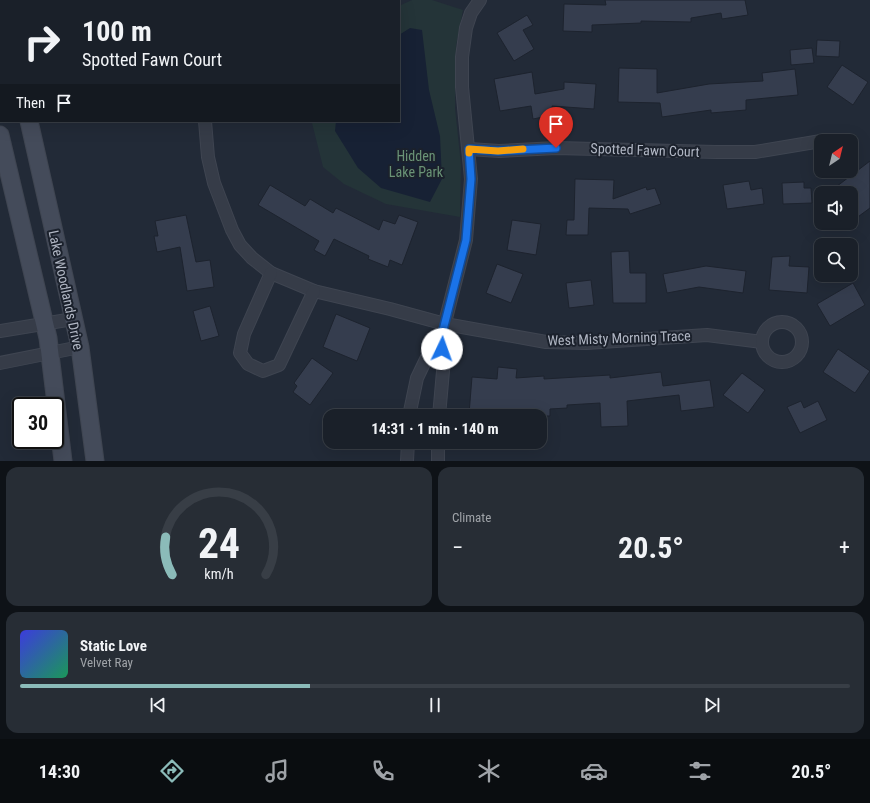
<!DOCTYPE html>
<meta charset="utf-8">
<style>
body{margin:0;font-family:"Roboto Condensed",sans-serif;background:#272d35;color:#f1f3f6;height:100vh;display:flex;flex-direction:column;font-size:15px;white-space:nowrap}
*{box-sizing:border-box;margin:0}
p{font-size:13px;color:#9fa3a8}
.icon{flex:none;width:22px;height:22px;fill:none;stroke:currentColor;stroke-width:2;stroke-linecap:round;stroke-linejoin:round}
.map{position:relative;height:461px;overflow:hidden}
.details{display:flex;flex-direction:column;gap:6px;padding:6px;background:#0e1217;flex:1}
.details>*{flex:none}
.top-card{position:absolute;left:0px;top:0px;width:400px;height:122px;box-shadow:0 4px 16px #0002,0 0 0 1px #383e46;background:#1a2029;color:#f1f3f6;overflow:hidden}
.needle{width:26px;rotate:35deg}
.tools{position:absolute;left:814px;top:134px;display:grid;gap:8px}
.tools a{display:grid;place-items:center;width:44px;height:44px;border-radius:8px;background:#1a2029;box-shadow:0 4px 16px #0002,0 0 0 1px #383e46;font-size:20px}
.speed{position:absolute;left:12px;top:397px;display:flex;gap:8px;font-size:20px;font-weight:700;text-align:center}
.speed>*{display:grid;place-content:center;width:52px;height:52px;border-radius:50%;background:#1a2029;box-shadow:0 4px 16px #0002,0 0 0 1px #383e46;line-height:1}
.speed .limit{border:2px solid #111;border-radius:6px;background:#fff;color:#111}
.pin{position:absolute;display:grid;place-items:center;width:34px;height:34px;color:#fff;margin:-41px -17px;border-radius:50% 50% 50% 0;rotate:-45deg;box-shadow:0 0 4px #0007}
.pin .icon{rotate:45deg}
.me{position:absolute;width:44px;margin:-22px;rotate:3deg;stroke-linejoin:round;filter:drop-shadow(0 0 3px #0008)}
.turn{display:flex;align-items:center;gap:14px;height:84px;padding:0 16px;font-size:18px}
.turn .icon{width:52px;height:52px;stroke-width:2.5}
.turn b{display:block;font-size:28px;line-height:34px}
.then{display:flex;align-items:center;height:38px;padding:0 16px;background:#0003;gap:8px;font-size:15px}
.big{font-size:30px;font-weight:700;line-height:1.1}
.details .widget{flex:1;display:flex;flex-direction:column;justify-content:center;gap:6px;min-width:0;padding:0 14px;border-radius:12px;background:#272d35}
.details .dial{align-items:center;gap:0}
.dial svg{height:104px;overflow:visible;fill:none;stroke:#383e46;stroke-width:7;stroke-linecap:round;text-anchor:middle}
.dial text{fill:#f1f3f6;stroke:none}
.song{display:flex;align-items:center;gap:12px}
.cover{width:48px;height:48px;border-radius:6px;background:linear-gradient(135deg,hsl(240 70% 55%),hsl(150 70% 35%))}
.played{height:4px;border-radius:2px;background:linear-gradient(90deg,#8bbbb9 35%,#383e46 35%)}
.keys{display:flex;justify-content:space-around;direction:ltr}
.heat{display:flex;justify-content:space-between;align-items:center;font-size:22px;direction:ltr}
.details .tiles{flex:1;display:grid;gap:6px;grid-template-columns:1fr 1fr}
.widget:last-child{grid-column:span 2}
.trip{position:absolute;left:323px;top:409px;width:224px;height:40px;border-radius:12px;background:#1a2029;box-shadow:0 4px 16px #0002,0 0 0 1px #383e46;font-weight:700;line-height:40px;text-align:center}
.menu{display:flex;height:64px;justify-content:space-around;align-items:center;background:#0a0d10;color:#9fa3a8}
.menu .icon{width:28px;height:28px}
.menu .on{color:#8bbbb9}
.menu b{font-size:18px;color:#f1f3f6}
.map>svg:first-child{display:block}
.green{fill:#243438}
.water{fill:#172134}
.building{fill:#353d4e;stroke:#1d232e}
.lines{fill:none;stroke-linecap:round;stroke-linejoin:round}
.street-casing{stroke:#3f4551;stroke-width:14}
.secondary-casing{stroke:#3f4551;stroke-width:19}
.street{stroke:#363c48;stroke-width:12}
.secondary{stroke:#444b5a;stroke-width:17}
.route-casing{stroke:#114b97;stroke-width:10}
.route{stroke:#1a73e8;stroke-width:7}
.slow{stroke:#f59e0b;stroke-width:7}
.labels{text-anchor:middle;dominant-baseline:central;stroke-width:4;stroke-linejoin:round;paint-order:stroke}
.street-label{font-size:14px;fill:#b1b7c4;stroke:#1b212c}
.park-label{font-size:14px;fill:#6a9376;stroke:#1b212c}
</style>
<div class="map">
<svg width="870" height="461" viewBox="0 0 870 461">
<rect width="100%" height="100%" fill="#222a37"/>
<polygon class="green" points="412,0 432,0 463,10 456,46 455,108 461,165 460,217 386,204 344,184 323,167 312,123 313,121 399,121 399,6"/>
<polygon class="water" points="410,28 422,30 429,90 440,136 442,179 430,202 381,188 358,168 335,131 336,121 399,121 399,35"/>
<g class="building">
<polygon points="605,0 745,0 748,15 722,19 721,13 691,18 691,22 641,21 641,23 592,25 592,32 563,31 564,4 606,5"/>
<polygon points="527,15 533,25 523,30 534,49 514,61 497,33"/>
<polygon points="817,40 840,41 839,57 816,56"/>
<polygon points="812,48 814,63 791,65 790,50"/>
<polygon points="842,65 868,82 853,105 827,87"/>
<polygon points="619,68 657,69 657,93 709,84 763,81 762,73 795,69 798,95 746,100 746,110 711,113 711,110 662,117 660,103 618,102"/>
<polygon points="532,72 535,94 564,89 564,82 596,84 594,109 552,106 553,115 533,119 531,106 500,111 494,79"/>
<polygon points="870,161 870,208 851,222 851,193 828,193"/>
<polygon points="575,179 614,180 613,199 646,187 647,190 655,188 661,204 630,214 628,209 589,208 588,235 566,235 567,220 574,220"/>
<polygon points="749,181 751,190 762,188 764,204 727,209 723,185"/>
<polygon points="804,182 804,188 811,188 812,203 783,204 782,183"/>
<polygon points="270,185 305,206 310,199 333,213 336,208 379,230 383,220 395,224 399,215 418,222 402,265 390,260 388,267 368,259 369,256 334,239 325,256 314,250 319,241 258,205"/>
<polygon points="186,215 196,262 210,260 214,287 187,291 180,247 157,252 154,236 158,236 155,221"/>
<polygon points="512,220 541,224 536,255 507,250"/>
<polygon points="629,251 630,273 646,273 646,303 613,303 611,252"/>
<polygon points="790,256 789,266 809,267 807,293 769,290 772,257"/>
<polygon points="497,264 523,274 511,303 486,293"/>
<polygon points="706,266 746,271 743,293 699,287 667,293 663,274"/>
<polygon points="591,280 594,305 569,308 566,283"/>
<polygon points="853,283 865,305 830,326 817,304"/>
<polygon points="210,306 219,336 201,341 193,311"/>
<polygon points="336,314 370,328 357,361 323,347"/>
<polygon points="838,349 870,371 855,393 823,372"/>
<polygon points="312,358 333,373 310,405 293,392 297,386 294,383"/>
<polygon points="498,367 517,369 516,378 544,376 544,379 610,375 610,378 661,372 663,386 710,380 714,407 681,411 679,395 627,401 628,426 601,427 600,403 567,405 567,408 550,409 550,416 497,416 469,414 472,377 497,379"/>
<polygon points="742,373 765,390 748,413 723,395"/>
<polygon points="801,401 804,408 818,401 827,420 800,433 787,407"/>
</g>
<g class="lines">
<defs>
<g id="street">
<polyline points="238,1 239,0"/>
<polyline points="205,121 208,157 214,183 232,230 240,245 252,258 271,273 314,291 390,309 445,324 546,342 586,343 707,335 762,342"/>
<polyline points="469,149 499,151 556,148 716,152 755,152 821,141"/>
<polyline points="271,273 244,334 240,353 248,364 263,371 279,365 314,291"/>
<circle cx="782" cy="342" r="20"/>
<polyline points="0,331 73,319"/>
<polyline points="0,363 80,347"/>
<polyline points="409,416 417,378 429,353 441,338 466,240 471,179 462,87 462,57 466,28 471,13 480,0"/>
<polyline points="439,416 444,360 441,338"/>
<polyline points="407,461 408,442"/>
<polyline points="438,461 438,442"/>
</g>
<g id="secondary">
<polyline points="2,0 2,1"/>
<polyline points="29,121 80,347 95,461"/>
<polyline points="0,135 48,338 63,461"/>
</g>
</defs>
<use href="#street" class="street-casing"/>
<use href="#secondary" class="secondary-casing"/>
<use href="#street" class="street"/>
<use href="#secondary" class="secondary"/>
</g>
<g class="lines">
<defs>
<polyline id="route" points="442,349 441,338 466,240 471,179 469,149 498,151 556,148"/>
</defs>
<use href="#route" class="route-casing"/>
<use href="#route" class="route"/>
<polyline class="slow" points="469,153 469,149 498,151 523,149"/>
</g>
<g class="labels">
<g class="street-label">
<text transform="translate(645 150) rotate(2)">Spotted Fawn Court</text>
<text transform="translate(66 290) rotate(78)">Lake Woodlands Drive</text>
<text transform="translate(619 338) rotate(-2)">West Misty Morning Trace</text>
</g>
<g class="park-label">
<text x="416" y="156">Hidden<tspan x="416" dy="16">Lake Park</tspan></text>
</g>
</g>
</svg>
<div class="tools">
<a><svg class="needle" viewBox="-14 -14 28 28"><path d="M0-13l5 13h-10z" fill="#e53935"/><path d="M0 13l5-13h-10z" fill="#9fa3a8"/></svg></a>
<a><svg class="icon" aria-label="sound" viewBox="0 0 24 24"><path d="M4 9h4l5-4v14l-5-4H4zM17 9q2 3 0 6"/></svg></a>
<a><svg class="icon" aria-label="search" viewBox="0 0 24 24"><circle cx="10" cy="10" r="6"/><path d="M15 15l6 6"/></svg></a>
</div>
<div class="speed"><div class="limit">30</div></div>
<div class="pin" style="left:556px;top:148px;background:#d93025"><svg class="icon" aria-label="arrive" viewBox="0 0 24 24"><path d="M6 21V4h12l-3 4 3 4H6"/></svg></div>
<svg class="me" style="left:442px;top:349px" viewBox="-20 -20 40 40"><circle r="19" fill="#fff"/><path d="M0-13L10 11 0 6-10 11z" fill="#1a73e8"/></svg>
<div class="trip">14:31 · 1 min · 140 m</div>
<div class="top-card">
<div class="turn"><svg class="icon" aria-label="right" viewBox="0 0 24 24"><path d="M7 20v-9h11M14 6l5 5-5 5"/></svg><div><b>100 m</b>Spotted Fawn Court</div></div>
<div class="then">Then<svg class="icon" aria-label="arrive" viewBox="0 0 24 24"><path d="M6 21V4h12l-3 4 3 4H6"/></svg></div>
</div>
</div>
<section class="details">
<div class="tiles">
<div class="widget dial"><svg viewBox="0 0 100 80">
<path d="M14 69A42 42 0 1 1 86 69"/>
<path d="M14 69A42 42 0 0 1 9 40" stroke="#8bbbb9"/>
<text x="50" y="56" font-size="32" font-weight="700">24</text>
<text x="50" y="72" font-size="11">km/h</text>
</svg></div>
<div class="widget"><p>Climate</p>
<div class="heat"><a>−</a><b class="big">20.5°</b><a>+</a></div>
</div>
<div class="widget">
<div class="song"><i class="cover"></i><div><b>Static Love</b><p>Velvet Ray</p></div></div>
<div class="played"></div>
<div class="keys"><svg class="icon" aria-label="previous" viewBox="0 0 24 24"><path d="M18 5L8 12l10 7zM5 5v14"/></svg><svg class="icon" aria-label="pause" viewBox="0 0 24 24"><path d="M8 5v14M16 5v14"/></svg><svg class="icon" aria-label="next" viewBox="0 0 24 24"><path d="M6 5l10 7-10 7zM19 5v14"/></svg></div>
</div>
</div>
</section>
<nav class="menu">
<b>14:30</b>
<svg class="icon on" aria-label="directions" viewBox="0 0 24 24"><path d="M12 3l9 9-9 9-9-9zM9 14v-3h6M13 9l2 2-2 2"/></svg>
<svg class="icon" aria-label="music" viewBox="0 0 24 24"><path d="M9 18V5l10-2v13"/><circle cx="6" cy="18" r="3"/><circle cx="16" cy="16" r="3"/></svg>
<svg class="icon" aria-label="phone" viewBox="0 0 24 24"><path d="M5 4h4l2 5-3 2q2 4 5 5l2-3 5 2v4C11 20 4 13 5 4z"/></svg>
<svg class="icon" aria-label="climate" viewBox="0 0 24 24"><path d="M12 3v18M4 7l16 10M4 17L20 7"/></svg>
<svg class="icon" aria-label="car" viewBox="0 0 24 24"><path d="M5 17H2v-5l4-1 3-4h7l3 4 3 1v5h-3M9 17h6M6 11h13"/><circle cx="7" cy="17" r="2"/><circle cx="17" cy="17" r="2"/></svg>
<svg class="icon" aria-label="filters" viewBox="0 0 24 24"><path d="M4 7h16M4 17h16"/><circle cx="9" cy="7" r="2"/><circle cx="15" cy="17" r="2"/></svg>
<b>20.5°</b>
</nav>
